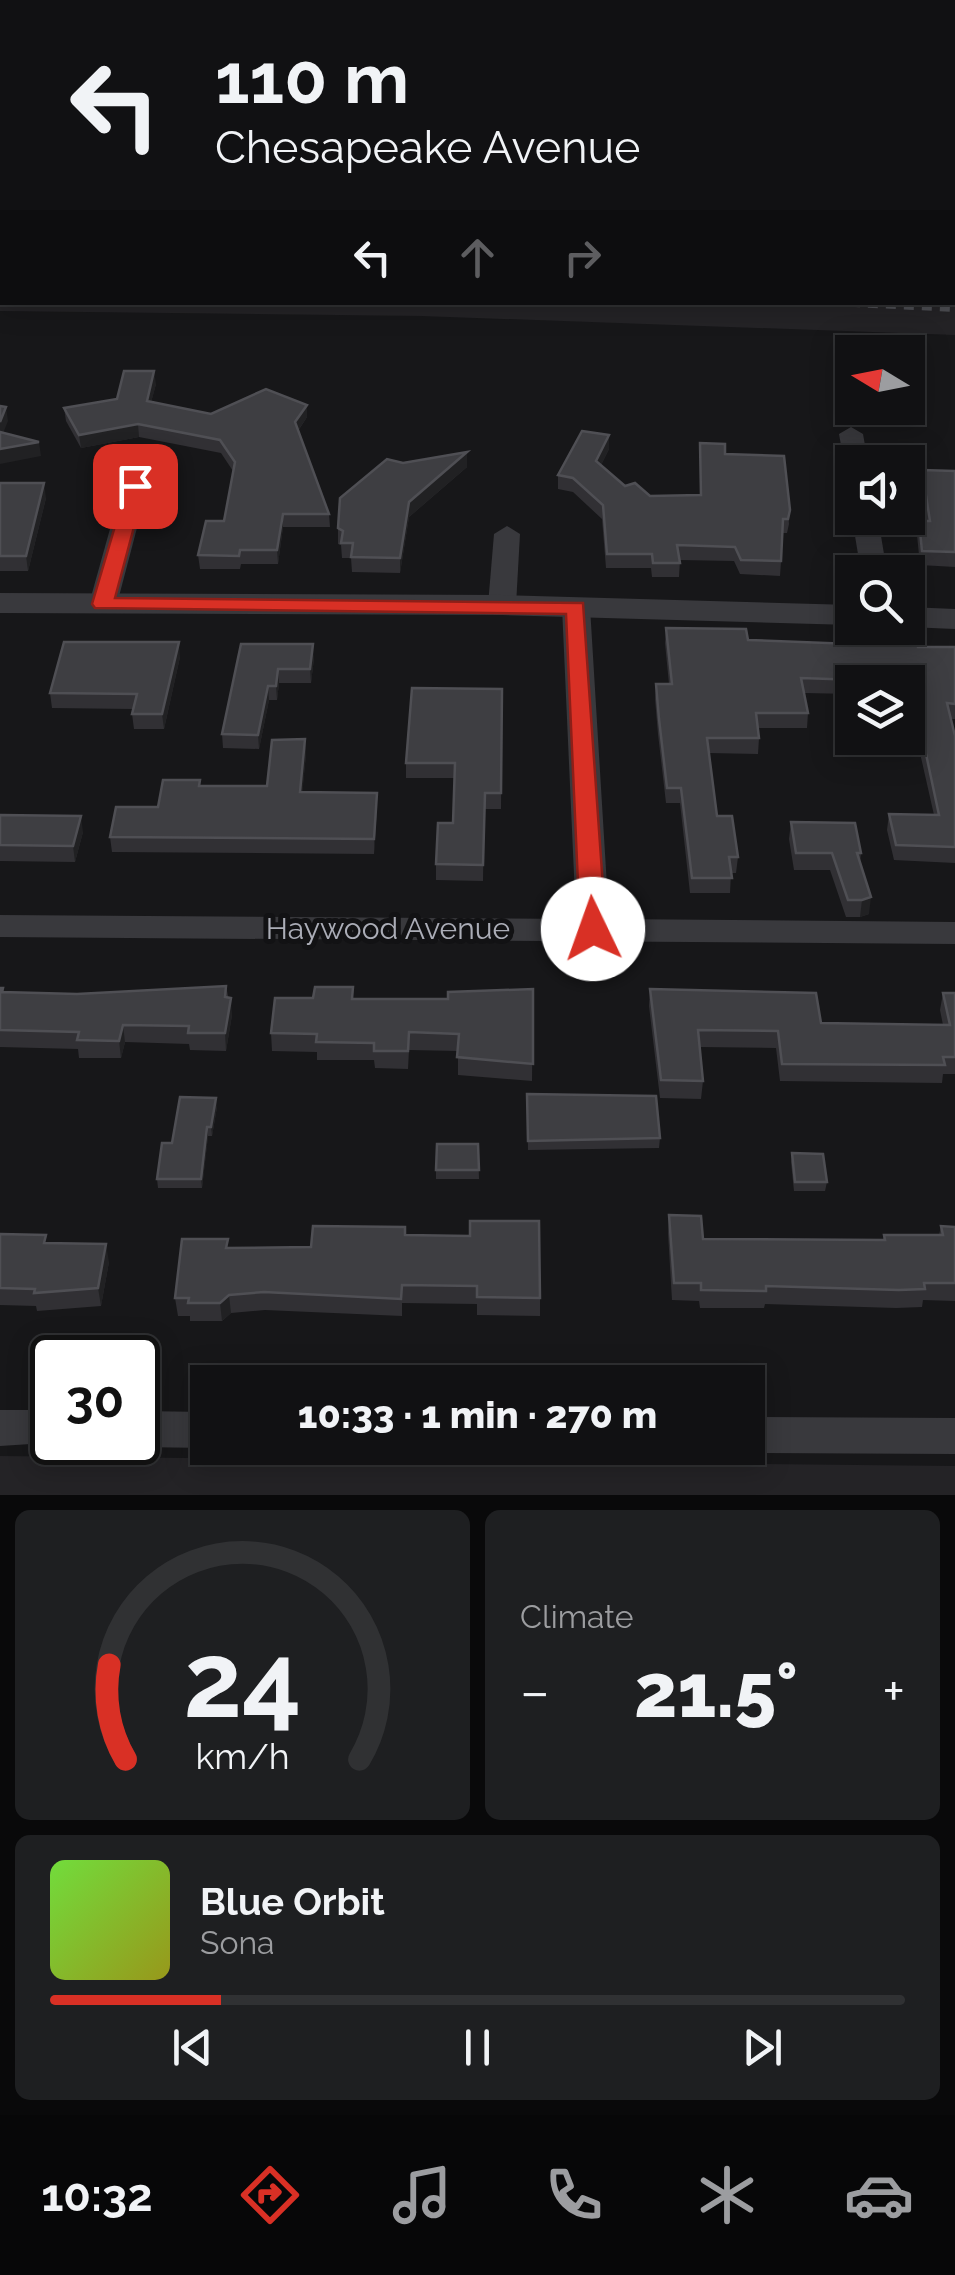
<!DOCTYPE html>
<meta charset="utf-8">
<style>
body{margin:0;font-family:Raleway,sans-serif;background:#1e1f21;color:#f1f3f6;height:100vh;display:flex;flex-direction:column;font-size:38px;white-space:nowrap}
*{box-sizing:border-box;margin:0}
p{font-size:32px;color:#9c9da0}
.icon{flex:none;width:55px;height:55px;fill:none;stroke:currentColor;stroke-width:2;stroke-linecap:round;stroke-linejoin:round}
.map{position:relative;height:1495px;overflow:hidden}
.details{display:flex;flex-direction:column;gap:15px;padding:15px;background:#09090a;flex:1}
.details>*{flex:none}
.hud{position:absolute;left:0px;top:0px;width:955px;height:305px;box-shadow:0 5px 25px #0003,0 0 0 2px #303133;background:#111113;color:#f1f3f6;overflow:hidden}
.needle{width:65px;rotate:280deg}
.controls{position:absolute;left:835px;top:335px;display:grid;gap:20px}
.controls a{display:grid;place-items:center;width:90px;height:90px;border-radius:0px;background:#111113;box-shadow:0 5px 25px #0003,0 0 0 2px #303133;font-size:50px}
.speed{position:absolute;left:30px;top:1335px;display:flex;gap:20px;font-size:50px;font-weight:700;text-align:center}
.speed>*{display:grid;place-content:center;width:130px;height:130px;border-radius:50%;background:#111113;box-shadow:0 5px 25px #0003,0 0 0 2px #303133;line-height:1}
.speed .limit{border:5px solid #111;border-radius:15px;background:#fff;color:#111}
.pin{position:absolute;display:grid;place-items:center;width:85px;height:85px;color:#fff;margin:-42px;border-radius:20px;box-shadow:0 5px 15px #0006}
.me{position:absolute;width:110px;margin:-55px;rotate:357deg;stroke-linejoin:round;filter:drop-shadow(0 0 8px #0008)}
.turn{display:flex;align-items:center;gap:35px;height:210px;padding:0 50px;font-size:45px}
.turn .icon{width:130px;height:130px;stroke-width:2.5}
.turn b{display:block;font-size:70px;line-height:85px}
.lanes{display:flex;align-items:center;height:95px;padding:0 50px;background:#0003;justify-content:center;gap:50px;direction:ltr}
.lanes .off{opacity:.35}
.big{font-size:75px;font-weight:800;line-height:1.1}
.details .card{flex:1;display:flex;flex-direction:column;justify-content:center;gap:15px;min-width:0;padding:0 35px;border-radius:15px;background:#1e1f21}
.details .dial{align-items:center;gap:0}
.dial svg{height:260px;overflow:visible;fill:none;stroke:#303133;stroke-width:7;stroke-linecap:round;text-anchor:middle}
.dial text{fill:#f1f3f6;stroke:none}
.song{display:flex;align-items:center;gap:30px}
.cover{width:120px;height:120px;border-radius:15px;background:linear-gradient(135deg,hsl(100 70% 55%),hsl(60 70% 35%))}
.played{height:10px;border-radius:5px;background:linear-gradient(90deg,#d93025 20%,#303133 20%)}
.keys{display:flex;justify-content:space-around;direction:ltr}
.heat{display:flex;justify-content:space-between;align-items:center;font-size:55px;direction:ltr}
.details .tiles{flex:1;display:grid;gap:15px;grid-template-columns:1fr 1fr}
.card:last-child{grid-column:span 2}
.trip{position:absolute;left:190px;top:1365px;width:575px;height:100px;border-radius:0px;background:#111113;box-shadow:0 5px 25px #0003,0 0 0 2px #303133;font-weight:800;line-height:100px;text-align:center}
.dock{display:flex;height:160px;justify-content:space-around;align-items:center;background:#070708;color:#9c9da0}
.dock .icon{width:70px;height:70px}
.dock .active{color:#d93025}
.dock b{font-size:45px;color:#f1f3f6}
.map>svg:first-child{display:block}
.built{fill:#242326;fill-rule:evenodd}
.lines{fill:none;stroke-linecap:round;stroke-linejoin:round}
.minor{fill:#39393d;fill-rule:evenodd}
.tertiary{fill:#39393d;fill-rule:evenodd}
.rail-far1{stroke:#4c4d52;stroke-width:5;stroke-dasharray:8 6;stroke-linecap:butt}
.rail{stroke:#4c4d52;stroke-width:6;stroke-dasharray:10 8;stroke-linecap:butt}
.wall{fill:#313034}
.shaded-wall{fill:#212123}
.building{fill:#3e3e42;stroke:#4f4f54;stroke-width:2.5}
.route{fill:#d93025;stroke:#8d1f18;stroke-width:2.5}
.labels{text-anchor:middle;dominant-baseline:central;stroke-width:10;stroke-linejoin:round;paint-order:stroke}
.street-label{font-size:30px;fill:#abadb7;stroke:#121214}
</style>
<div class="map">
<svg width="955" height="1495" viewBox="0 0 955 1495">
<rect width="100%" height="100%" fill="#171719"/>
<g class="built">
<path d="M0,0H955V335L422,316L0,311ZM2,2H952V302H2Z"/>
<polygon points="0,1456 955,1466 955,1495 0,1495"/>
</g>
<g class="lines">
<g class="minor">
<polygon points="851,427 863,434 868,462 852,462 852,469 844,462 839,434"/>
<polygon points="135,478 148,486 117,604 103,612 93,610 89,604 122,486"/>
<polygon points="852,518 878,518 887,572 861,572"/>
<polygon points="507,526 520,534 516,605 502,613 488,605 494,534"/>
<polygon points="576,599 590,607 609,919 955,922 955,944 0,937 0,915 576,919 562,607"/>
<polygon points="0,1410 52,1410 52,1442 62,1442 0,1446"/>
<polygon points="138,1411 208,1412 209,1448 138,1447 125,1442 138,1442"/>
<polygon points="748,1417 955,1418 955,1454 748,1453 733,1448 748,1448"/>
</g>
<g class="tertiary">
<polygon points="0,593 502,595 852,605 852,625 502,615 0,613"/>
<polygon points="908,607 955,609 955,629 908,627"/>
</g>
<polyline class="rail-far1" points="113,2 386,0"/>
<polyline class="rail" points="814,302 955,309"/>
</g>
<g class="wall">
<polygon points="156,384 151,402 211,414 307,417 298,431 329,514 330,527 283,527 278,564 241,564 240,569 200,569 198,555 224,521 233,471 221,453 139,437 81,448 66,421 64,408 117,399"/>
<polygon points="609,435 609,449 601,465 625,486 650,496 700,495 700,443 725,454 784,456 789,524 787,533 783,533 780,576 740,574 734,561 680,560 679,577 652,577 651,568 606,568 602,519 573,492 558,489 558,475"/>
<polygon points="403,463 467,467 409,517 400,573 352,572 351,558 342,558 341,545 338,544 338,528"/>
<polygon points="922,470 955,471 955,567 920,565 917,535 919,521 925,521 920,484"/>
<polygon points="0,483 46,498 28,571 0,571"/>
<polygon points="666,628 748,640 877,645 877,639 918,647 955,647 955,719 951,719 955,736 955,863 894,860 887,830 889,814 934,815 913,722 908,722 908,682 852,682 852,694 804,693 808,713 807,728 758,728 759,738 758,754 709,753 717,816 738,857 736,873 731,873 730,893 690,893 680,803 666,803 658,734 655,699 656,684 669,684 665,643"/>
<polygon points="241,644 314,658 311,683 279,683 277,700 269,700 259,749 223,748 222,734"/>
<polygon points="180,657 164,729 134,729 132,714 133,709 52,708 50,693"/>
<polygon points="502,689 501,809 484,809 483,881 436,880 436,864 453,823 454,778 406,778 406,763"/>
<polygon points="305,739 306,754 302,793 377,808 374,854 112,852 110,837 158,807 267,786"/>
<polygon points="0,815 83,832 75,862 0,861"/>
<polygon points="791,822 861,853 860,862 869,914 860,917 846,917 830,870 794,870 789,839"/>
<polygon points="226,986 232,1015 226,1051 190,1050 189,1044 125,1042 121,1058 79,1058 78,1049 0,1047 0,988 3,988 4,992 77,994"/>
<polygon points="353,987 353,999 448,999 533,989 532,1081 458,1075 458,1051 409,1050 408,1069 375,1068 374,1060 317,1060 317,1052 272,1051 271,1033 313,998"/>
<polygon points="650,989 821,1023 943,1025 940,1010 943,993 955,993 955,1074 943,1074 942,1083 780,1081 776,1048 700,1047 703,1081 701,1099 660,1098 649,1006"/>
<polygon points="527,1094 660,1138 659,1148 528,1150"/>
<polygon points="217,1107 212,1136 208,1136 202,1188 158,1188 157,1179 172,1143"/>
<polygon points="478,1144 479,1179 436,1179 436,1170"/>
<polygon points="792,1153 827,1182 825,1191 794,1191 791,1162"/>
<polygon points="669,1215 703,1239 883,1240 884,1235 939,1235 941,1226 955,1227 955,1301 923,1300 922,1307 896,1308 765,1304 764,1308 700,1308 699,1301 672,1300 668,1233"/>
<polygon points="0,1234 47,1243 109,1262 101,1306 37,1311 36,1306 0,1305"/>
<polygon points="405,1235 540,1298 540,1316 477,1315 477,1304 402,1303 402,1316 265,1310 231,1313 222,1321 190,1321 190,1316 178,1316 175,1298 229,1248 311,1247"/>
</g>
<g class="shaded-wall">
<polygon points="154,371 156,384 148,414 147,401"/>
<polygon points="307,405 307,417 295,435 295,422"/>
<polygon points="6,407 8,421 0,441 0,422"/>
<polygon points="138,424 139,437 81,448 79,435"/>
<polygon points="609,435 609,449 596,475 596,461"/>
<polygon points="39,442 41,456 0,464 0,449"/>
<polygon points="467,452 467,467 409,517 400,573 400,558 409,502"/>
<polygon points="44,483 46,498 28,571 26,556"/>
<polygon points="283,514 283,527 278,564 277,550"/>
<polygon points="179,642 180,657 164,729 162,714"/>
<polygon points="313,644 314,658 311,683 310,669"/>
<polygon points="278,669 279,683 277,700 276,686"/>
<polygon points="268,686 269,700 259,749 258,735"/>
<polygon points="305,739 306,754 301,808 300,792"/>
<polygon points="377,793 377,808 374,854 374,839"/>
<polygon points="81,816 83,832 75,862 73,846"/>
<polygon points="871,897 869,914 860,917 862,900"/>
<polygon points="231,998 232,1015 226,1051 225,1033"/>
<polygon points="123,1025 125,1042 121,1058 119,1041"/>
<polygon points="216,1098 217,1107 212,1136 211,1127"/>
<polygon points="207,1127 208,1136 202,1188 201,1179"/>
<polygon points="106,1244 109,1262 101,1306 98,1288"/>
<polygon points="229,1295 231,1313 222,1321 220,1303"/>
</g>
<g class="building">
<polygon points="124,371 154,371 147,401 211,414 266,389 307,405 295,422 329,514 283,514 277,550 240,550 239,556 198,555 206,521 224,521 235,462 220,440 138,424 79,435 64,408 117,399"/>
<polygon points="0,406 6,407 0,422"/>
<polygon points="582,431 609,435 596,461 625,486 635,483 650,496 701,495 700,443 725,444 725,454 784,456 790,510 788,519 783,519 781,561 741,560 735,547 677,545 680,563 653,563 652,554 607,554 603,505 573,478 558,475"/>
<polygon points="0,432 39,442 0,449"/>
<polygon points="467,452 409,502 400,558 351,557 353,543 341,543 343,531 338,528 340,498 387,459 403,463"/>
<polygon points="922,470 955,471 955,552 922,551 919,521 930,521"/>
<polygon points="0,483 44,483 26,556 0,556"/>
<polygon points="666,628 746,629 748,640 878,645 877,639 917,642 918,647 955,647 955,704 947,703 955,736 955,847 896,845 889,814 939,815 916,707 908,707 908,682 859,682 859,680 801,678 808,713 756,713 759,738 707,738 717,816 732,816 738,857 729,857 732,878 692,878 681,788 667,788 659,719 656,684 672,684"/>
<polygon points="64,642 179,642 162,714 132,714 137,694 50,693"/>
<polygon points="241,644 313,644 310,669 278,669 276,686 268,686 258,735 222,734"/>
<polygon points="412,688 502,689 501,793 485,793 483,865 436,864 438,823 453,823 455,763 406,763"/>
<polygon points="305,739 300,792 377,793 374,839 110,837 116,807 158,807 163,780 200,780 199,786 267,786 272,740"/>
<polygon points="0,815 81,816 73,846 0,845"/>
<polygon points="791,822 855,823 861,853 857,853 871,897 862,900 848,900 832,853 796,853"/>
<polygon points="226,986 225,997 231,998 225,1033 188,1033 189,1026 123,1025 119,1041 77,1040 79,1032 0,1030 0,988 3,988 2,992 77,994"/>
<polygon points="315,987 353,987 352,999 448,999 448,992 533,989 533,1064 457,1057 459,1034 409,1032 408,1051 374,1051 374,1043 316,1042 317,1034 271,1033 275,998 313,998"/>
<polygon points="650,989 816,993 821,1023 950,1025 943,993 955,993 955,1057 943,1057 945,1065 782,1064 778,1031 698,1030 703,1081 661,1080"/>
<polygon points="527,1094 656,1096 660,1138 528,1141"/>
<polygon points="180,1097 216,1098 211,1127 207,1127 201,1179 157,1179 162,1143 172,1143"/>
<polygon points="437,1144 478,1144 479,1170 436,1170"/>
<polygon points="792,1153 823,1154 827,1182 795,1182"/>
<polygon points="669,1215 701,1216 703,1239 885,1240 884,1235 943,1235 941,1226 955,1227 955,1283 924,1283 925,1289 899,1290 766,1286 766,1291 701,1290 701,1283 674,1283"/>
<polygon points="470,1221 539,1221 540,1298 477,1297 477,1286 402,1285 401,1299 264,1292 229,1295 220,1303 188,1303 189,1298 175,1298 182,1239 228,1239 226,1248 311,1247 313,1226 405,1227 405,1235 470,1236"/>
<polygon points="0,1234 46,1235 44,1243 106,1244 98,1288 34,1293 35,1289 0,1288"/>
</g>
<polygon class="route" points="128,482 145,486 115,598 583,603 606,929 602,935 584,935 580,929 566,614 95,608 92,604"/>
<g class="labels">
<g class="street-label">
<text x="388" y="928">Haywood Avenue</text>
</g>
</g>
</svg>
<div class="controls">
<a><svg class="needle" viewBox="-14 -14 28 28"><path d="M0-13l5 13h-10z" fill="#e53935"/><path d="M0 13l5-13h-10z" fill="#9c9da0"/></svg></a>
<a><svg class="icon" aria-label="sound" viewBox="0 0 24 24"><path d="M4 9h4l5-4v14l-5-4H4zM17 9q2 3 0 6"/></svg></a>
<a><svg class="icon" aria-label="search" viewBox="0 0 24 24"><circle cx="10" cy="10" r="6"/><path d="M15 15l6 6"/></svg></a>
<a><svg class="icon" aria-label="layers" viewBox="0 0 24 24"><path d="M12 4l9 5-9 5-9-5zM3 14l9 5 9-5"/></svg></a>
</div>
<div class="speed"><div class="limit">30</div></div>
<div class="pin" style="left:135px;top:486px;background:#d93025"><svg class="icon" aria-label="arrive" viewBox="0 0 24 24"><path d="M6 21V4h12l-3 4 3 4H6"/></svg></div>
<svg class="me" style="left:593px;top:929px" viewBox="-20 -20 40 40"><circle r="19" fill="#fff"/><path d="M0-13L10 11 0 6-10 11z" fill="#d93025"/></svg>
<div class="trip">10:33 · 1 min · 270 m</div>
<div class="hud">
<div class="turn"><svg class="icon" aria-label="left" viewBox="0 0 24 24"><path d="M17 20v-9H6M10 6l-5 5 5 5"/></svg><div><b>110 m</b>Chesapeake Avenue</div></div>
<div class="lanes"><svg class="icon" aria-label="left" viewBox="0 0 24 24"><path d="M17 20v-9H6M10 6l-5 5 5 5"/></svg><svg class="icon off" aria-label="ahead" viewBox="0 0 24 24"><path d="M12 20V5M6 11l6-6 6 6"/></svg><svg class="icon off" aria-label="right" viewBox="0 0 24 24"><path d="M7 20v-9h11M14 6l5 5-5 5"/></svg></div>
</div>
</div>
<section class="details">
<div class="tiles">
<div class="card dial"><svg viewBox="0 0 100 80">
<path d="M14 69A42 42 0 1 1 86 69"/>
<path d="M14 69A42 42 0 0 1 9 40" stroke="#d93025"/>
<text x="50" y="56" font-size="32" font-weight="700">24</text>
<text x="50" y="72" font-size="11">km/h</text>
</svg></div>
<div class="card"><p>Climate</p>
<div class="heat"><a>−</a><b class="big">21.5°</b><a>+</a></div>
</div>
<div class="card">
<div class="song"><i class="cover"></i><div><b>Blue Orbit</b><p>Sona</p></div></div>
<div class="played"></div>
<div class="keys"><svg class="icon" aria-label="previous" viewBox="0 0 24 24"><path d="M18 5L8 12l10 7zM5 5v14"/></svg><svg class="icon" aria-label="pause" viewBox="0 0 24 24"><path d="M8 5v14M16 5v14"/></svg><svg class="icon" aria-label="next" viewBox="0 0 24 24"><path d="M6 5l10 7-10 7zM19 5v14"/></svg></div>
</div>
</div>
</section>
<nav class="dock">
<b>10:32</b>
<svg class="icon active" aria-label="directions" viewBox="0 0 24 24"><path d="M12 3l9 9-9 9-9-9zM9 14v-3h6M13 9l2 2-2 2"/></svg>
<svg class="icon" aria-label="music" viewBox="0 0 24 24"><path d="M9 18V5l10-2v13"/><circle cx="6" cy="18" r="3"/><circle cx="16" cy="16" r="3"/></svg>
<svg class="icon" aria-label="phone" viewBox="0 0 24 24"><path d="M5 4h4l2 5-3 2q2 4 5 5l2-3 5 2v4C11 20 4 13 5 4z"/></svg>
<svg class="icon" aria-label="climate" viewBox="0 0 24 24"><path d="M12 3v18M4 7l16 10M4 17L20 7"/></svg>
<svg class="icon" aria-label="car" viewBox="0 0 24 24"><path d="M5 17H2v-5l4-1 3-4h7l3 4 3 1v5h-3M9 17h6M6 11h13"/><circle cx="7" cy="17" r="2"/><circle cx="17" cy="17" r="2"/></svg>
</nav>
